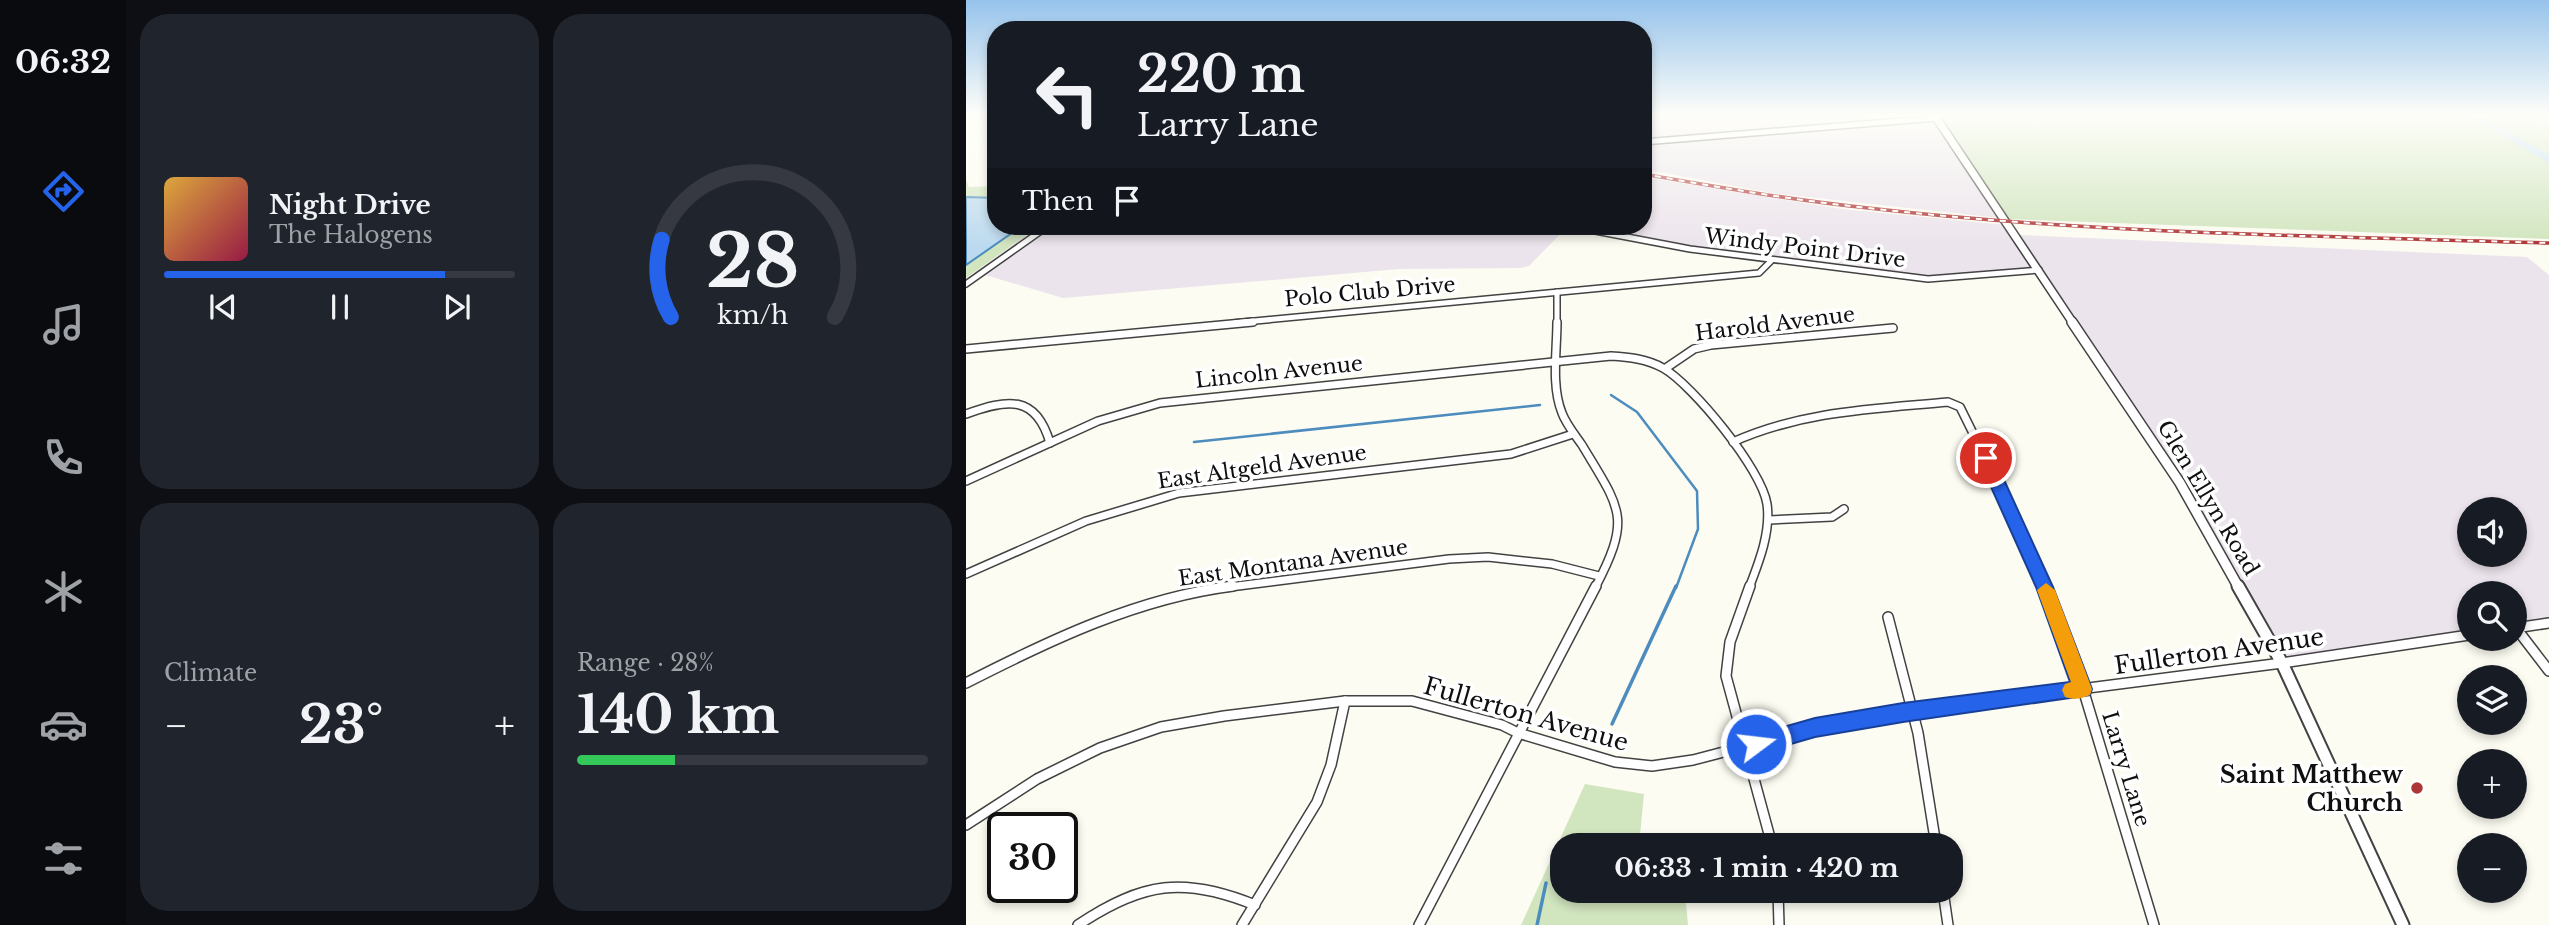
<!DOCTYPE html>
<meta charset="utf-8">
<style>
body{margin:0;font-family:"Libre Baskerville",serif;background:#20242c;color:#f1f3f6;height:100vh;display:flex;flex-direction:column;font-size:26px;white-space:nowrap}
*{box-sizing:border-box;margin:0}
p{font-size:23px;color:#9ea1a6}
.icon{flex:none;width:38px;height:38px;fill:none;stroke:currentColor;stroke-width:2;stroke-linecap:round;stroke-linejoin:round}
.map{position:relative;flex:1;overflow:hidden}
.panel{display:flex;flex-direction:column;gap:14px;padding:14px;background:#0d0f14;width:840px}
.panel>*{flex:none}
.banner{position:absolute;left:21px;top:21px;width:665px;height:214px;border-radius:28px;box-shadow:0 4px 10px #0003;background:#171b24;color:#f1f3f6;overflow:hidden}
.buttons{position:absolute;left:1491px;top:497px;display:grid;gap:14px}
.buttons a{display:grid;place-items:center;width:70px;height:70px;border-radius:50%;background:#171b24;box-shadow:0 4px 10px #0003;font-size:35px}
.speed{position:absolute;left:21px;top:812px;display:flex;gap:14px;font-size:35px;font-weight:700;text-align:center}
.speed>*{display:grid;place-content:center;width:91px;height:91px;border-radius:50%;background:#171b24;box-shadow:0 4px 10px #0003;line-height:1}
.speed .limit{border:4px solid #111;border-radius:10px;background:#fff;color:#111}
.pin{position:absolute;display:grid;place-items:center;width:60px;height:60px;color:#fff;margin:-30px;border:4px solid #fff;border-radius:50%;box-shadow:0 2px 7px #0007}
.me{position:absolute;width:77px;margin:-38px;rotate:75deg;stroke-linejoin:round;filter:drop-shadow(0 0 5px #0008)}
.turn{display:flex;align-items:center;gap:24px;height:147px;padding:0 35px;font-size:32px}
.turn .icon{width:91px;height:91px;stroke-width:2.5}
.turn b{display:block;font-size:49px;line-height:60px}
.then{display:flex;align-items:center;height:66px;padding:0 35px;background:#0003;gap:14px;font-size:26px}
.big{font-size:52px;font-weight:800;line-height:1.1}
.panel .card{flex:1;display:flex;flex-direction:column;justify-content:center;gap:10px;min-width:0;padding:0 24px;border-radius:28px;background:#20242c}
.panel .dial{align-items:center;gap:0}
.dial svg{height:182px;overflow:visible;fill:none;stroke:#363941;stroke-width:7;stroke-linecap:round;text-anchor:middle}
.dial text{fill:#f1f3f6;stroke:none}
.song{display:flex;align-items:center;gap:21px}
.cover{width:84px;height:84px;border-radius:10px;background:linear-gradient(135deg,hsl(40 70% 55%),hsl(340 70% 35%))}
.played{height:7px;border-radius:4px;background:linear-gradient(90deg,#2563eb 80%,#363941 80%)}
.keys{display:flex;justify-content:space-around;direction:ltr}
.heat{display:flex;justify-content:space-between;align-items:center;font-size:38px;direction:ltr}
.charge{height:10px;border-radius:5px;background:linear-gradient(90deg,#34c759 28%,#363941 0)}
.panel .tiles{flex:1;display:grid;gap:14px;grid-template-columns:repeat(2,1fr)}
.trip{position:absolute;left:584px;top:833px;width:413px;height:70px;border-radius:28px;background:#171b24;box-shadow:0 4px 10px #0003;font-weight:800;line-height:70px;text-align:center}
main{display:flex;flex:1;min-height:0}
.dock{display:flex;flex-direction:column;width:126px;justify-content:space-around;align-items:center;background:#090b0e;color:#9ea1a6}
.dock .icon{width:49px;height:49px}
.dock .selected{color:#2563eb}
.dock b{font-size:32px;color:#f1f3f6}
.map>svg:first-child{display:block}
.industrial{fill:#ece4ec;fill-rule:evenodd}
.green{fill:#d1e5bf}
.water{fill:#bcdaef;stroke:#4c8cbe;stroke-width:2}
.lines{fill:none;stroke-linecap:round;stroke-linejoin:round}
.stream-far1{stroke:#4c8cbe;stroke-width:2.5}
.stream{stroke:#4c8cbe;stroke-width:3.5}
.river{fill:#bcdaef;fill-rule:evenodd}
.minor-far2-casing{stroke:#424242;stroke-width:8}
.minor-far1-casing{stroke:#424242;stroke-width:10}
.minor-casing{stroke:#424242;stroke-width:12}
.tertiary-far2-casing{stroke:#424242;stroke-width:10}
.tertiary-far1-casing{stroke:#424242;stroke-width:12}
.tertiary-casing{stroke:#424242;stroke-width:15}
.minor-far2{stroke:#fff;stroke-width:5}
.minor-far1{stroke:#fff;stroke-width:7}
.minor{stroke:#fff;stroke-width:9}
.tertiary-far2{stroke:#fff;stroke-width:7}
.tertiary-far1{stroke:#fff;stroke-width:9}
.tertiary{stroke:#fff;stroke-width:11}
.rail-casing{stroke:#af3637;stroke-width:3.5}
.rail{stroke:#fff;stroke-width:2;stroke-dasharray:6;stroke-linecap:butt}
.route{fill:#2563eb;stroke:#184099;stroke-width:2}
.slow{fill:#f59e0b}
.poi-dot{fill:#af3637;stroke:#fff;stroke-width:2.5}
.labels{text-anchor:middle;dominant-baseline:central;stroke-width:7;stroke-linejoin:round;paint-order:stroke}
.street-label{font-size:21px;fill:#0f0f0f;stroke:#fff}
.near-street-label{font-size:24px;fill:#0f0f0f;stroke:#fff}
.near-poi-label{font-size:24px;font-weight:bold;fill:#0f0f0f;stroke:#fff;text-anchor:end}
</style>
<main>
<nav class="dock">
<b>06:32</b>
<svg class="icon selected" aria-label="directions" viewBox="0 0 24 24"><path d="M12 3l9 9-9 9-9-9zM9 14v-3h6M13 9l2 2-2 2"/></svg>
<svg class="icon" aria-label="music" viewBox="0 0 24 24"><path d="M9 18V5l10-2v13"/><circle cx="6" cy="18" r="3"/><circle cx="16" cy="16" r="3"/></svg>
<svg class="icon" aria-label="phone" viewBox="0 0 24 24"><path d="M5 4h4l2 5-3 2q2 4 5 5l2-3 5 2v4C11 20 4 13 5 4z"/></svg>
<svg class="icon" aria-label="climate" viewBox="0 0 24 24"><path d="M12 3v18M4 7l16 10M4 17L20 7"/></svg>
<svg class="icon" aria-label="car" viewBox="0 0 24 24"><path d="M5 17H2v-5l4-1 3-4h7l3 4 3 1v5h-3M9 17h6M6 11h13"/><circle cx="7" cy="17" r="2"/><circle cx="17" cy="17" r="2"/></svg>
<svg class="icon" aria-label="filters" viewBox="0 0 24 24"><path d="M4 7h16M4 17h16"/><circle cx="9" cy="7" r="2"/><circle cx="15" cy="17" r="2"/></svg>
</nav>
<section class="panel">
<div class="tiles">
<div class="card">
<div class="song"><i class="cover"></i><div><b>Night Drive</b><p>The Halogens</p></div></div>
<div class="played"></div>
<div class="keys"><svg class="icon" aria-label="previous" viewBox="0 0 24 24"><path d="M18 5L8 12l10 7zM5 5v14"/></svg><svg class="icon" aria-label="pause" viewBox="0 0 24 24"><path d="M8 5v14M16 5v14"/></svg><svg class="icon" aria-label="next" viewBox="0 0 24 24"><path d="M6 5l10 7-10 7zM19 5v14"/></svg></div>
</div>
<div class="card dial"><svg viewBox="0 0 100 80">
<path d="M14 69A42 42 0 1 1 86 69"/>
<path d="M14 69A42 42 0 0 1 10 35" stroke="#2563eb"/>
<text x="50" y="56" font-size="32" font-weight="700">28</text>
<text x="50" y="72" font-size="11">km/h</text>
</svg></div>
<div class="card"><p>Climate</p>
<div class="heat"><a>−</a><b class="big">23°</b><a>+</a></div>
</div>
<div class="card"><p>Range · 28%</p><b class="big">140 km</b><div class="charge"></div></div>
</div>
</section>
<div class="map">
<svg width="1583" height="925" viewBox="0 0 1583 925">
<rect width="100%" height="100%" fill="#fdfcf2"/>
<g class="industrial">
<polygon points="677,116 966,116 1033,218 805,193 677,169"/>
<polygon points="677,177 876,209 1041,225 1069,268 962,277 726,248 614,226 677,226"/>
<polygon points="73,226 602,226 563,266 554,268 433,269 97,298 9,272"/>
<path d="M1054,235L1561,257L1583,275V618L1549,623V593H1503V630L1318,658L1222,490ZM1503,509H1549V555H1503Z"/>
</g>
<g class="green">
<polygon points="972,116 1583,116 1583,239 1042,219"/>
<polygon points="0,179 3,187 30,186 30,226 73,226 0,278"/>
<polygon points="619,784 678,794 673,845 597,845 597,891 719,891 722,925 555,925"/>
</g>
<polygon class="water" points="0,197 30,198 30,226 56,226 0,265"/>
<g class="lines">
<g class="stream-far1">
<polyline points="645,395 671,412 731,491 732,529 710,588"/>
<polyline points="228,442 574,405"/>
</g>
<g class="stream">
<polyline points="646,724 710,586"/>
<polyline points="571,925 580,883"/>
</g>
<polygon class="river" points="1503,116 1515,116 1583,155 1583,163"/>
<defs>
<g id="minor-far2">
<polyline points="677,142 971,118"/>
<polyline points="603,226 724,249 962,279 1073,270"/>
<polyline points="0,284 82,226"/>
<polyline points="591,292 591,323"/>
<polyline points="268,323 793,273 806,260"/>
</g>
<g id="minor-far1">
<path d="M591,322C591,350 585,386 596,413C600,424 609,435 616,445C655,510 666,517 629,588"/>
<polyline points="0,349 287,322"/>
<polyline points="700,368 728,349 745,345 927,328"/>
<path d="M0,414C41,399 70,394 84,443"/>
<path d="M767,442C836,411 908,409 982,402L994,407L1048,516L1077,588"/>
<path d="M0,481L132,421L194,403L645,356C663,357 681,359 697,368C727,385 796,470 801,504C805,532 793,562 783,588"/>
<polyline points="803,520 866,517 878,509"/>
<polyline points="0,574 120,521 213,493 545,454 607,434"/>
<polyline points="256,588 483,559 522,557 586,564 633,576"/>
</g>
<g id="minor">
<polyline points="784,586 764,642 760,676 806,845"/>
<polyline points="1076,586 1117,689 1188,925"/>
<polyline points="922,617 952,733 970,845"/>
<polyline points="1549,628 1583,623"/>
<polyline points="1550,628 1583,671"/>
<path d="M0,683C84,640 172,598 267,586"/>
<polyline points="0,825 71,779 134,748 195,727 258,716 379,701 446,701 536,725 552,733 649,762 686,766 727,760 849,728 937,712 1316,663 1503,635"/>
<polyline points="812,891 813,925"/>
<polyline points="977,891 982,925"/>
<path d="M112,925C176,882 218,876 289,905"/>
<polyline points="276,925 351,802 365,765 379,701"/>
<polyline points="453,925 630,586"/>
</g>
<polyline id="tertiary-far2" points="969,116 1107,323"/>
<polyline id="tertiary-far1" points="1106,322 1214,483 1273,588"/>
<polyline id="tertiary" points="1272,586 1316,663 1437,925"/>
</defs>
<use href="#minor-far2" class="minor-far2-casing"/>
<use href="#minor-far1" class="minor-far1-casing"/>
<use href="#minor" class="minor-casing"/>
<use href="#tertiary-far2" class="tertiary-far2-casing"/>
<use href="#tertiary-far1" class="tertiary-far1-casing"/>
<use href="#tertiary" class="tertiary-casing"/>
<use href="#minor-far2" class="minor-far2"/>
<use href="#minor-far1" class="minor-far1"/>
<use href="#minor" class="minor"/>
<use href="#tertiary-far2" class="tertiary-far2"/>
<use href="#tertiary-far1" class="tertiary-far1"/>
<use href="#tertiary" class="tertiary"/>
<defs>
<path id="rail" d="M677,174C752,187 826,200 902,208C1128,234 1356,236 1583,243"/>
</defs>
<use href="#rail" class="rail-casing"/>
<use href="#rail" class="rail"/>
</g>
<linearGradient id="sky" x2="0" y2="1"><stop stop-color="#96c3eb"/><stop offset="0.47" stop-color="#fefef9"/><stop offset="1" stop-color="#fefef9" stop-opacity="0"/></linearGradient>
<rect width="1583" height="245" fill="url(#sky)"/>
<polygon class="route" points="1020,452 1028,458 1087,587 1126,689 1124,695 937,722 849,737 790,754 783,751 780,744 783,737 849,718 937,703 1104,682 1070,587 1012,458"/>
<path class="slow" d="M1080,583L1089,590L1126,689L1124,695C1115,699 1108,700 1099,697L1096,690L1099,684L1105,682L1071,590Z"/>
<circle class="poi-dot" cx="1451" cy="788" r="7"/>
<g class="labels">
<g class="street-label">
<text transform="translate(839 248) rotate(7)">Windy Point Drive</text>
<text transform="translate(404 292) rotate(-5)">Polo Club Drive</text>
<text transform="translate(809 324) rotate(-7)">Harold Avenue</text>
<text transform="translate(313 372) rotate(-6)">Lincoln Avenue</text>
<text transform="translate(296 467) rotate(-8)">East Altgeld Avenue</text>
<text transform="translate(1242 498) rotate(59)">Glen Ellyn Road</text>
<text transform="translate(327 563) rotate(-8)">East Montana Avenue</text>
<text transform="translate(1160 769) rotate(73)">Larry Lane</text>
</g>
<g class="near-street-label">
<text transform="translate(1253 651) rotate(-8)">Fullerton Avenue</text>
<text transform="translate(560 714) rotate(16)">Fullerton Avenue</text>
</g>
<g class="near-poi-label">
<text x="1437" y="774">Saint Matthew<tspan x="1437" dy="28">Church</tspan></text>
</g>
</g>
</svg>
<div class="buttons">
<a><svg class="icon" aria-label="sound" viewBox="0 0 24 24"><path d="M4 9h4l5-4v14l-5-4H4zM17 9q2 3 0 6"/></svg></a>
<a><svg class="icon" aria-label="search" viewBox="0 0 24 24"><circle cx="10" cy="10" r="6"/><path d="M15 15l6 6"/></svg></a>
<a><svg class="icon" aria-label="layers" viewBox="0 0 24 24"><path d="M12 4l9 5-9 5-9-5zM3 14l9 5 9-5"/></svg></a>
<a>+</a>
<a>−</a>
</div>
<div class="speed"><div class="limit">30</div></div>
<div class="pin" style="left:1020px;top:458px;background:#d93025"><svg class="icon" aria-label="arrive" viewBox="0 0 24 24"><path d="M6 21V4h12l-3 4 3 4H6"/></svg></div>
<svg class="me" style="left:790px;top:744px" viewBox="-20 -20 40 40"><circle r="17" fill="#2563eb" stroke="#fff" stroke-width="3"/><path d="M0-11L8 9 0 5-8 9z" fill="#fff"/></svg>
<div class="trip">06:33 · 1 min · 420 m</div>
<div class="banner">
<div class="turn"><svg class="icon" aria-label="left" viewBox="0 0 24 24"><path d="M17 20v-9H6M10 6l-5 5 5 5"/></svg><div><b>220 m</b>Larry Lane</div></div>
<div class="then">Then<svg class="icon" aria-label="arrive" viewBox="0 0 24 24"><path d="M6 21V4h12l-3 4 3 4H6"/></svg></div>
</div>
</div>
</main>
